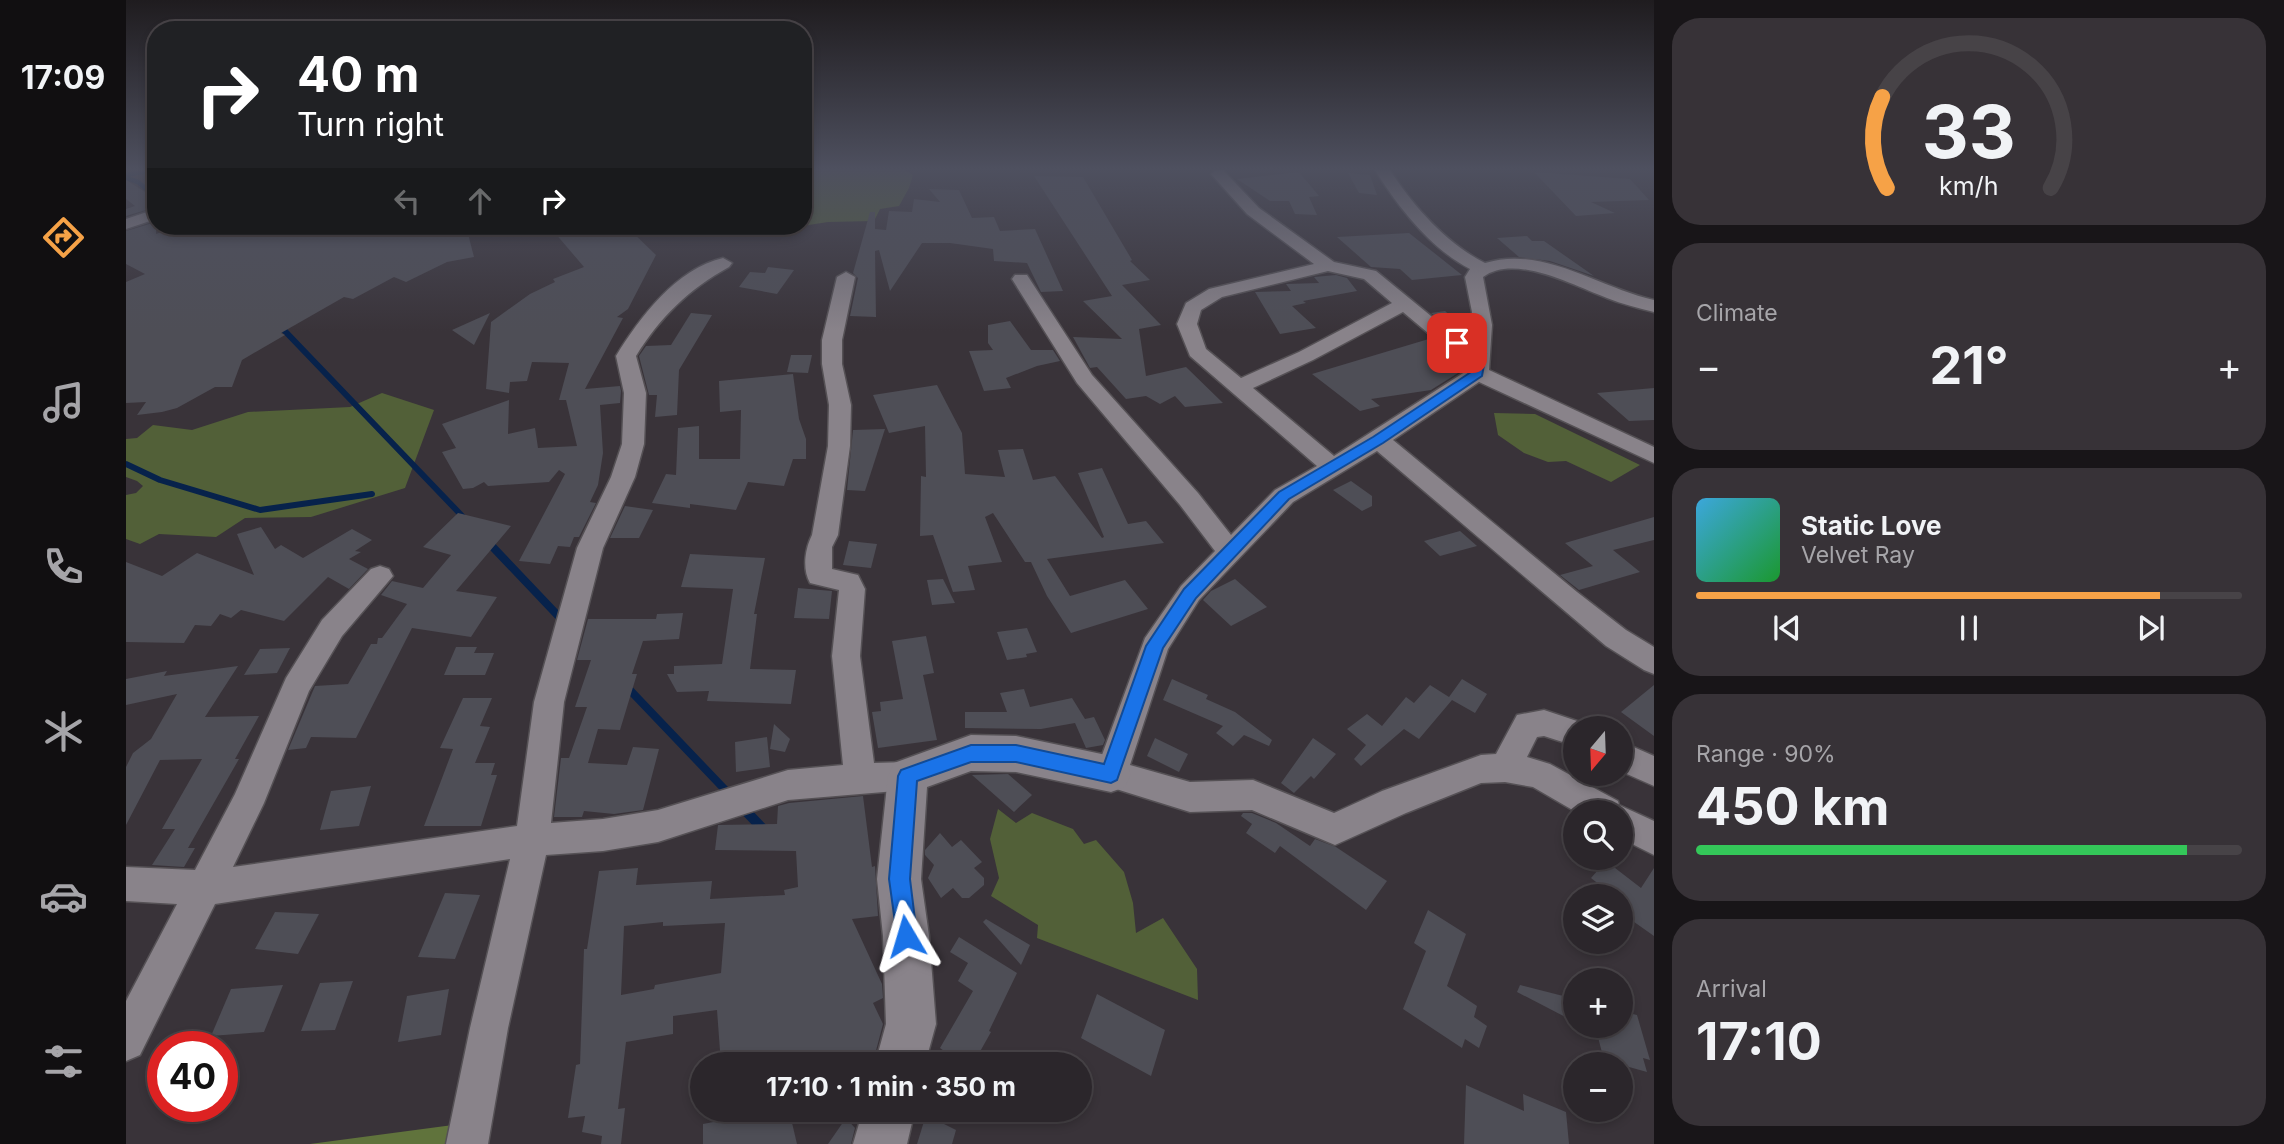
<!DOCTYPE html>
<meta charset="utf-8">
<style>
body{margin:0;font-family:Inter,sans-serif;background:#373237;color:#f1f3f6;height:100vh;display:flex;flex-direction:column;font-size:26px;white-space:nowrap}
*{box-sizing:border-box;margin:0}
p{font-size:23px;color:#a6a5a9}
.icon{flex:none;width:38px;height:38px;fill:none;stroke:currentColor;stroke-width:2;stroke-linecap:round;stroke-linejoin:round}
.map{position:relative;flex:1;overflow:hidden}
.details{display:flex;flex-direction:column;gap:18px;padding:18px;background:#181518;width:630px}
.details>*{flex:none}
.top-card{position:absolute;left:21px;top:21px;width:665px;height:214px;border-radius:28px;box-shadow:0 4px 10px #0003,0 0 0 2px #474347;background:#202124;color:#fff;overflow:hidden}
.needle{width:46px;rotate:199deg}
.buttons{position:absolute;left:1437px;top:716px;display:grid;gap:14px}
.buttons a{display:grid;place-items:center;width:70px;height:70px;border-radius:50%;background:#2b262b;box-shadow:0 4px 10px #0003,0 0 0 2px #474347;font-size:35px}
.speed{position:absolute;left:21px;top:1031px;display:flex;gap:14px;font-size:35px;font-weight:700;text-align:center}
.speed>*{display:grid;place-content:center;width:91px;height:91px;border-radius:50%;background:#2b262b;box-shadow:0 4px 10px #0003,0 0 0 2px #474347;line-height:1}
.speed .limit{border:10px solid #d22;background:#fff;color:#111}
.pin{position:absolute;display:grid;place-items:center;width:60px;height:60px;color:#fff;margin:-30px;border-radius:14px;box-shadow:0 4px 10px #0006}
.me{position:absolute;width:77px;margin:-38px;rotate:353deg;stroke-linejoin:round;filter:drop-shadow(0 0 5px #0008)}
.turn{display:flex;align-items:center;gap:24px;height:147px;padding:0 35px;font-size:32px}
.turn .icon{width:91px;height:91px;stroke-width:2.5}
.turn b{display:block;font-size:49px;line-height:60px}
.lanes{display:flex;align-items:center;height:66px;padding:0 35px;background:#0003;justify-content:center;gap:35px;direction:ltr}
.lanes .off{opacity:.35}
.big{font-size:52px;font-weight:700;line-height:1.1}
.details .tile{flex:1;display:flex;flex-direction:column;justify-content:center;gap:10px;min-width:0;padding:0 24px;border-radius:28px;background:#373237}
.details .dial{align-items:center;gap:0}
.dial svg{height:182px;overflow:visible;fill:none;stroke:#474347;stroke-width:7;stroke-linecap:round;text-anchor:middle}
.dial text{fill:#f1f3f6;stroke:none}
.song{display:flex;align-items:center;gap:21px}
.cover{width:84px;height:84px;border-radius:10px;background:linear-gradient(135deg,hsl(200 70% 55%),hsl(130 70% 35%))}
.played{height:7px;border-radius:4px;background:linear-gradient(90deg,#f6a247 85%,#474347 85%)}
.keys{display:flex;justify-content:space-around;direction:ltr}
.heat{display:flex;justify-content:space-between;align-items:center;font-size:38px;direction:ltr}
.charge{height:10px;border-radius:5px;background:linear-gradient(90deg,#34c759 90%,#474347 0)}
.trip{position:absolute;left:564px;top:1052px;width:402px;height:70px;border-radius:35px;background:#2b262b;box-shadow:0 4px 10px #0003,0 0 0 2px #474347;font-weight:700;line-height:70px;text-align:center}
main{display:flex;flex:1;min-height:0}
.dock{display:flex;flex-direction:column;width:126px;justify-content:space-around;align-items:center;background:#110f11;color:#a6a5a9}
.dock .icon{width:49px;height:49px}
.dock .selected{color:#f6a247}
.dock b{font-size:32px;color:#f1f3f6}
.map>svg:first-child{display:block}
.green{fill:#526038}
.forest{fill:#60733c}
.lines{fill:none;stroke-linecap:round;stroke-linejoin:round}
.stream-far3{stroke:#07224b;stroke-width:4.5}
.stream-far2{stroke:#07224b;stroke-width:6}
.stream-far1{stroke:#07224b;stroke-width:8}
.stream{stroke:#07224b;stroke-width:10}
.building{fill:#4e4e56;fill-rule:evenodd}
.minor-casing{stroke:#555155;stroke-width:3}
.tertiary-casing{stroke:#555155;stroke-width:3}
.minor{fill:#89838a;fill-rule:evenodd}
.tertiary{fill:#89838a;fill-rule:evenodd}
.route{fill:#1a73e8;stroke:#114b97;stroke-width:2}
</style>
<main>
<nav class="dock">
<b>17:09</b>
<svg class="icon selected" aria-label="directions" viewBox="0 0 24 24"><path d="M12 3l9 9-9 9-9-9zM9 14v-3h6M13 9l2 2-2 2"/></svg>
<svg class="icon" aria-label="music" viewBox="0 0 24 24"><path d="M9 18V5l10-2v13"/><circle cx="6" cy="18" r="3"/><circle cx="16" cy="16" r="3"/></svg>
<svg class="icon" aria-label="phone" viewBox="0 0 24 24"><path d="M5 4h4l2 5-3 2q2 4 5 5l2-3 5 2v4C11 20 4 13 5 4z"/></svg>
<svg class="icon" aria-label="climate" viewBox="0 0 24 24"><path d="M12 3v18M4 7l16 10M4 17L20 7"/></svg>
<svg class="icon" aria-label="car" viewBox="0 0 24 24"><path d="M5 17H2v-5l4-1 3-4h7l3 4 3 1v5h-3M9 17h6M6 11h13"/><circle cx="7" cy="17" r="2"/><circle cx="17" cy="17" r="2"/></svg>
<svg class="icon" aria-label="filters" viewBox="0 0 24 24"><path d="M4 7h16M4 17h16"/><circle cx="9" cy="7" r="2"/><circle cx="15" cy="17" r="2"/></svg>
</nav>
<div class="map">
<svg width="1528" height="1144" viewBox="0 0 1528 1144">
<rect width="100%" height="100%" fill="#393339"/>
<g class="green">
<polygon points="677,170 778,170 787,175 783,188 773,206 754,209 748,221 702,222 670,227 677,226"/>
<polygon points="256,393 308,410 279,488 185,517 119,518 90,537 33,534 14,544 0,539 0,495 10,493 17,486 11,481 0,477 0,439 11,438 27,425 66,430 122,412 224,407"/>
<polygon points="1368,413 1409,414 1514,465 1485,482 1440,461 1422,462 1398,453 1372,435"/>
<polygon points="872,809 890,823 906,813 947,829 958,844 970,840 998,872 1007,903 1010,933 1037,918 1071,969 1072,1000 911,938 912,925 865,896 873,878 864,839"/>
</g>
<polygon class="forest" points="357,1121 352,1144 184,1144"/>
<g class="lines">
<g class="stream-far3">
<polyline points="0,175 27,170"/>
<polyline points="0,178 12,182 30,197"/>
<polyline points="58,226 67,236"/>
<polyline points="153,325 158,330"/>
</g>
<g class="stream-far2">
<polyline points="156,328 339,519"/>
<polyline points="0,464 34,480 134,510 246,494"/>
</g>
<g class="stream-far1">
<polyline points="362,542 438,622"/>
<polyline points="500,686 605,796"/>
</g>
<polyline class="stream" points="616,807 637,829"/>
</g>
<g class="building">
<polygon points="1173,172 1193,196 1183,197 1191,215 1169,214 1163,201 1144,201 1111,179"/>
<polygon points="1408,172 1504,179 1523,200 1465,202 1489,213 1450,216"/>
<polygon points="1222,173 1244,175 1251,195 1233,193"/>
<polygon points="908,176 957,177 1006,260 1004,261 1024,280 996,285 1035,325 1013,329 1020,376 1060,367 1097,403 1059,407 1049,396 1034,404 1020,396 1000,399 971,367 964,368 947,337 996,339 957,301 986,296"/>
<polygon points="0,180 30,199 30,207 0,216 0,209 9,206 0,199"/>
<polygon points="803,189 833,190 846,218 868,217 874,231 909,229 937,291 915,292 901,263 868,261 867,249 824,243 796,243 764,291 753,250 749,251 750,317 724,316 732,278 727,273 744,212 749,212 749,229 760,230 763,211 786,212 788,199 814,202"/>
<polygon points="30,222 30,234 42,230 47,236 80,226 285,226 287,235 340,226 348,257 321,262 280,282 268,277 227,299 218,297 155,333 159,335 116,360 106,387 89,387 51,408 36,412 11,415 20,402 0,403 0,282 19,274 0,264 0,231"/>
<polygon points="423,226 500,226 530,255 502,309 491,317 497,318 459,389 494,386 495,391 494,403 474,405 477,453 472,485 464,502 470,503 453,537 448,537 444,547 432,546 424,564 393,561 439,474 433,470 423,482 362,486 358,482 347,488 337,489 316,452 330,448 316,424 383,400 382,434 409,428 412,448 451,446 440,400 433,400 443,363 406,362 401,381 384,382 383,393 360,389 365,322 404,294 429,282 427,279 458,267"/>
<polygon points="1283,233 1336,275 1286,280 1274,269 1245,267 1211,237"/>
<polygon points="1401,236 1406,241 1418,241 1468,276 1424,261 1393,257 1371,238"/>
<polygon points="642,267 668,270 651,294 613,287 624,272 639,273"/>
<polygon points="1210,275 1221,278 1231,291 1177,301 1180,303 1166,306 1190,328 1154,334 1129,292 1165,291 1160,284 1193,283 1188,277"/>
<polygon points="1319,311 1343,332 1343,335 1317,323 1305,313"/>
<polygon points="364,313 348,345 326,330"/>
<polygon points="565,313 586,315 553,370 551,415 529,417 531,395 523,395 513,356 520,346 545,345"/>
<polygon points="884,321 905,350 927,350 934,361 911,366 880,378 885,388 858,391 843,351 867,350 862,343 862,325"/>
<polygon points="1306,338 1340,368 1330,371 1332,373 1305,390 1245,399 1254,406 1234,411 1186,374"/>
<polygon points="665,355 686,355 682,373 661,372"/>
<polygon points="667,374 673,419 680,439 680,459 667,459 658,486 622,482 610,510 564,504 564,508 526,503 540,474 550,475 552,428 573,426 573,459 614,459 615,410 594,412 593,381"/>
<polygon points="811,385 836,433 839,474 879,477 872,450 897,449 907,480 929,476 976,538 978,537 952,473 976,468 1002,524 1020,521 1038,543 921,559 944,596 999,580 1022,609 945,633 921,596 905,562 899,562 867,513 859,517 876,562 842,566 849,590 827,592 807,535 794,536 795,476 800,477 799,426 763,433 747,395"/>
<polygon points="1528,388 1528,420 1503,421 1471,393"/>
<polygon points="759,429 739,491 721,490 727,430"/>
<polygon points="1225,481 1246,496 1246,506 1236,511 1207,490"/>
<polygon points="499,506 527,510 513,538 484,538"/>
<polygon points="332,513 385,526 330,591 371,597 345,637 286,628 230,738 185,737 180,748 162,750 189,686 222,684 245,644 251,644 252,638 256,638 281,604 255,595 266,581 297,588 325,555 297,547"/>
<polygon points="1528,517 1528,540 1487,550 1514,572 1453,590 1434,575 1467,566 1439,543"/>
<polygon points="135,527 149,549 155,545 177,558 226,529 246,540 229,551 235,552 223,559 242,569 223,589 202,577 158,621 115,610 105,618 94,614 85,626 69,625 58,643 0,642 0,562 36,576 71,553 128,575 111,534"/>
<polygon points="1334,531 1351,546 1314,556 1298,541"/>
<polygon points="723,541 751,544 745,568 717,565"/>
<polygon points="564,554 639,558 628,614 631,614 624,669 670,670 665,704 581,701 583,691 551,692 541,674 548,674 548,666 596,664 607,589 555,587"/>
<polygon points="817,579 829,603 806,605 801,580"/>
<polygon points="1109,579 1141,607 1105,626 1077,600 1085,591"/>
<polygon points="672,588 706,591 703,619 668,618"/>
<polygon points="557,613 553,639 517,641 506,674 511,674 494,730 472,729 462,763 501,765 507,747 533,749 517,810 488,814 458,811 456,817 428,817 435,758 443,758 461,707 449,707 465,660 451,660 462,619 530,619 531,614"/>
<polygon points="901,628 911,652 900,654 901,657 881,660 871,632"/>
<polygon points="800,636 808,673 797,675 811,740 752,748 746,712 755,711 754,702 777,699 766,641"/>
<polygon points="330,647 351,647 348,653 368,653 359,675 318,675"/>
<polygon points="164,648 151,673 118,675 134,649"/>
<polygon points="112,666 79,717 133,716 109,759 113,759 62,848 69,848 58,867 26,865 49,829 36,829 76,759 34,760 0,825 0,767 7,753 25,739 51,694 0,705 0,679 41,671 38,676"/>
<polygon points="1046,679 1082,695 1080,699 1109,712 1146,740 1143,746 1118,735 1107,746 1090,733 1097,726 1037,700"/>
<polygon points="1336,679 1361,694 1349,713 1326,700 1293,739 1278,729 1235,766 1228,759 1240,745 1221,729 1241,714 1256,726 1280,697 1288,703 1304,685 1323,697"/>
<polygon points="1528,685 1528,736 1495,712"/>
<polygon points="898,689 904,707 946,698 959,719 968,717 979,740 977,745 960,748 949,723 915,729 839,728 839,712 881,712 874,693"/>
<polygon points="337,698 366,698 354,726 364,727 349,763 369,763 365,775 371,775 355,826 298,826 327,749 314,748"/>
<polygon points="648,724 664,739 659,752 644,749"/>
<polygon points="641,737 644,767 610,772 609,742"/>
<polygon points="1029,738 1062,754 1053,772 1021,756"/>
<polygon points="1187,738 1210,754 1188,779 1185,776 1168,793 1155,783"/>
<polygon points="882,774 906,795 888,812 846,775"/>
<polygon points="245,786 233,826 194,830 205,791"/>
<path d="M737,796L746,867L749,866L752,916L726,919L756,984L757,998L747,1003L757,1024L747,1062L646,1064L645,1056L611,1064H595L591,1010L547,1016V1034L500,1042L492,1109L499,1108L495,1144H475L476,1136L456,1132L459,1116L442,1118L450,1065L454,1064L458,949H461L473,871L512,868L510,885L586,881L584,899L659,895L658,890L672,887L670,851L589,850L592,825L651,824L652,806L663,803ZM537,922V926L599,923L595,973L529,985L528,989L495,995L498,926Z"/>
<polygon points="1117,813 1126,813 1150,823 1184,846 1189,839 1210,847 1261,881 1240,910 1154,846 1149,853 1120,833 1126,824 1115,816"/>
<polygon points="814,833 826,847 835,840 856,862 848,868 858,878 858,885 843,898 836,898 827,888 815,898 802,878 808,865 799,855 799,850"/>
<polygon points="1480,861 1515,888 1528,868 1528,936 1494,912 1494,896 1488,896 1465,878"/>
<polygon points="319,893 354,895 329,959 292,957"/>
<polygon points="1302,910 1340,934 1321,986 1351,1006 1348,1017 1361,1026 1353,1048 1339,1039 1336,1048 1277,1009 1300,951 1288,943"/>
<polygon points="149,912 193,914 172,954 129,949"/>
<polygon points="860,919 904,945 895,965 857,922"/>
<polygon points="833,937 891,973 863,1031 865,1032 847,1064 836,1064 814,1048 847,991 832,981 842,963 824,952"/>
<polygon points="227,981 209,1030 175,1031 194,983"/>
<polygon points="157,985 138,1032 85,1036 105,989"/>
<polygon points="1394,985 1449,999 1449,1022 1391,992"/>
<polygon points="323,989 315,1035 272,1042 281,996"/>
<polygon points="971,994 1039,1030 1025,1076 955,1038"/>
<polygon points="1494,1011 1511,1015 1524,1060 1517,1058 1521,1072 1478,1060 1469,1026 1494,1026"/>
<polygon points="1340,1085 1398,1111 1397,1094 1440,1112 1443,1144 1338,1144"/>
<polygon points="649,1110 663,1110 671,1144 577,1144 577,1124"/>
<polygon points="800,1115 830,1130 826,1144 791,1144"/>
<polygon points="720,1118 729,1128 725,1144 702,1144"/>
</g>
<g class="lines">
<defs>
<g id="minor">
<path d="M1097,170L1133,208L1208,262L1250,271L1316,325L1346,341V312L1339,277L1344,269C1305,249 1272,207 1249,170H1264C1287,206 1321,244 1359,263C1417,245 1473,288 1528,300V312C1512,308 1496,304 1481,298C1448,286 1389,253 1357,277L1366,325L1363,370L1528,447V463L1353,382L1267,440L1451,592L1500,630L1528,647V674L1518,670L1480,646L1251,451L1167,502L1073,600L1042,649L1004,765L1064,782L1127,780L1208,813L1256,791L1355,755L1370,754L1391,715L1418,710L1460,724L1462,728H1449V746L1418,736L1411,737L1401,757L1424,764L1492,801L1493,805L1528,821V855L1494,838V812H1450L1407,787L1379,782L1355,783L1280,813L1209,845L1126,810L1064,812L974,784L969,774L1019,638L1055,586L1089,551L1054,505L951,383L886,279L889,275H901L966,375L1072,493L1105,535L1149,490L1191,466L1064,356L1051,324L1060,303L1083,289L1188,264L1121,214L1085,174L1088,171ZM1202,271L1238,279L1266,303L1173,352L1115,378L1080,349L1071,324L1075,310L1096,297ZM1277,312L1302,333L1344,357L1342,370L1208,456L1127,388L1187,360Z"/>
<polygon points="30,209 30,219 0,229 0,219"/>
<path d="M597,258L606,263L603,267C563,289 534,317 510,356L520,393L518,444L509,477L477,548L438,702L425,823L477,819L532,810L662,770L717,765L706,656L713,590L684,583C676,569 679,549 686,535L702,446L703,405L696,364V340L711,277L720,272L729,277L716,340V364L725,405L724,446L712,535L706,547V569L732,575L739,589L734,656L748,763L782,762L793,766L798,776L793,786L782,790L662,800L532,842L477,851L420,855L382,1028L362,1144H320L344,1028L384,859L89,904L14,1055L0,1061V1001L51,904L0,901V867L69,870L109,794L160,678L196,620L245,569L254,566L263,569L267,576L216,636L183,691L138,803L107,867L391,826L408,702L451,548L485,477L496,444L498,393L490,356C514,317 550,269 597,258Z"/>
<polygon points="1494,741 1528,756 1528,786 1494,771"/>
</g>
<g id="tertiary">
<polygon points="845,735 890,736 985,756 999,761 1005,774 999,787 985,792 890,772 845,771 801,787 795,879 803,936 810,1024 799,1064 749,1064 760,1024 757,936 751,879 762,776 768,763"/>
<polygon points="737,1110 789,1110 781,1144 727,1144"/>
</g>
</defs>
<use href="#minor" class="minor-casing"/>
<use href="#tertiary" class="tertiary-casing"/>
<use href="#minor" class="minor"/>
<use href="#tertiary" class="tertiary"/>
</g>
<linearGradient id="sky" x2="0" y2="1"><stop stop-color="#1f1c1f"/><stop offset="0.51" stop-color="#4e505f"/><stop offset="1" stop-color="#4e505f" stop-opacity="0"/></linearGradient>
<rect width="1528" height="331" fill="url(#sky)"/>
<polygon class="route" points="1331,340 1360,354 1356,376 1257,443 1163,499 1070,598 1037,648 991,780 985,783 890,762 845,762 791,781 784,879 791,936 788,944 780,947 772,944 763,879 772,776 775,770 845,745 890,745 978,764 1020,646 1058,589 1153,492 1247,437 1345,372 1347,356 1327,346 1327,341"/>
</svg>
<div class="buttons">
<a><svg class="needle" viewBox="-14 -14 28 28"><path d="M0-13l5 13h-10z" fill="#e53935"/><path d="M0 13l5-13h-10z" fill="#a6a5a9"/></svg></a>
<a><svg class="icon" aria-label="search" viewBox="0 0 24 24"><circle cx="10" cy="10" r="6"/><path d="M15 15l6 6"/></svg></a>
<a><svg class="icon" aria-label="layers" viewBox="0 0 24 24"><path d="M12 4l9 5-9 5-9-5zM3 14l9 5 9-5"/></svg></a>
<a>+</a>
<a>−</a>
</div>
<div class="speed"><div class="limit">40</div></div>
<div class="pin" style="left:1331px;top:343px;background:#d93025"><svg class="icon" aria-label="arrive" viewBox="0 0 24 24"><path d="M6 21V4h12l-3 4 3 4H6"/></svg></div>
<svg class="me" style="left:780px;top:936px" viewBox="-20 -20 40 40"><path d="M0-17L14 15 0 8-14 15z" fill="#1a73e8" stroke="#fff" stroke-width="4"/></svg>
<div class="trip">17:10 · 1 min · 350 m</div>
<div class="top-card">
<div class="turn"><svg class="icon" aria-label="right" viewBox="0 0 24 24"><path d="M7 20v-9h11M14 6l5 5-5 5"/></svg><div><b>40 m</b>Turn right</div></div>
<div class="lanes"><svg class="icon off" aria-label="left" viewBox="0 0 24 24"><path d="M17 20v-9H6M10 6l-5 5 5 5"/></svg><svg class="icon off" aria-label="ahead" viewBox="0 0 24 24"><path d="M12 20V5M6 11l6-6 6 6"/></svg><svg class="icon" aria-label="right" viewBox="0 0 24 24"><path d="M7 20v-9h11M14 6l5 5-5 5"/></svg></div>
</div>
</div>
<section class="details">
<div class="tile dial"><svg viewBox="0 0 100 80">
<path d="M14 69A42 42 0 1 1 86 69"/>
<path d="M14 69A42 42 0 0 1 12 29" stroke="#f6a247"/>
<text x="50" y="56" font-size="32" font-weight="700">33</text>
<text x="50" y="72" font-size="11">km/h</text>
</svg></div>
<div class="tile"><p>Climate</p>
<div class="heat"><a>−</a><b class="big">21°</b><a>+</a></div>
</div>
<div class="tile">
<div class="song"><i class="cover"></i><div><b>Static Love</b><p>Velvet Ray</p></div></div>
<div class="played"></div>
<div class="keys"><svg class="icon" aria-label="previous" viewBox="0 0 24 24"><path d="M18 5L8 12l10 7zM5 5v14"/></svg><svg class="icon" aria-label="pause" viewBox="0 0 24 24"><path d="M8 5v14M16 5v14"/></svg><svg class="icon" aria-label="next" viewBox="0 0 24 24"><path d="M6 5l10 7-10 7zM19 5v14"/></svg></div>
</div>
<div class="tile"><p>Range · 90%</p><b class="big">450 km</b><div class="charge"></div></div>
<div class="tile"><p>Arrival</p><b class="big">17:10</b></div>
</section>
</main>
